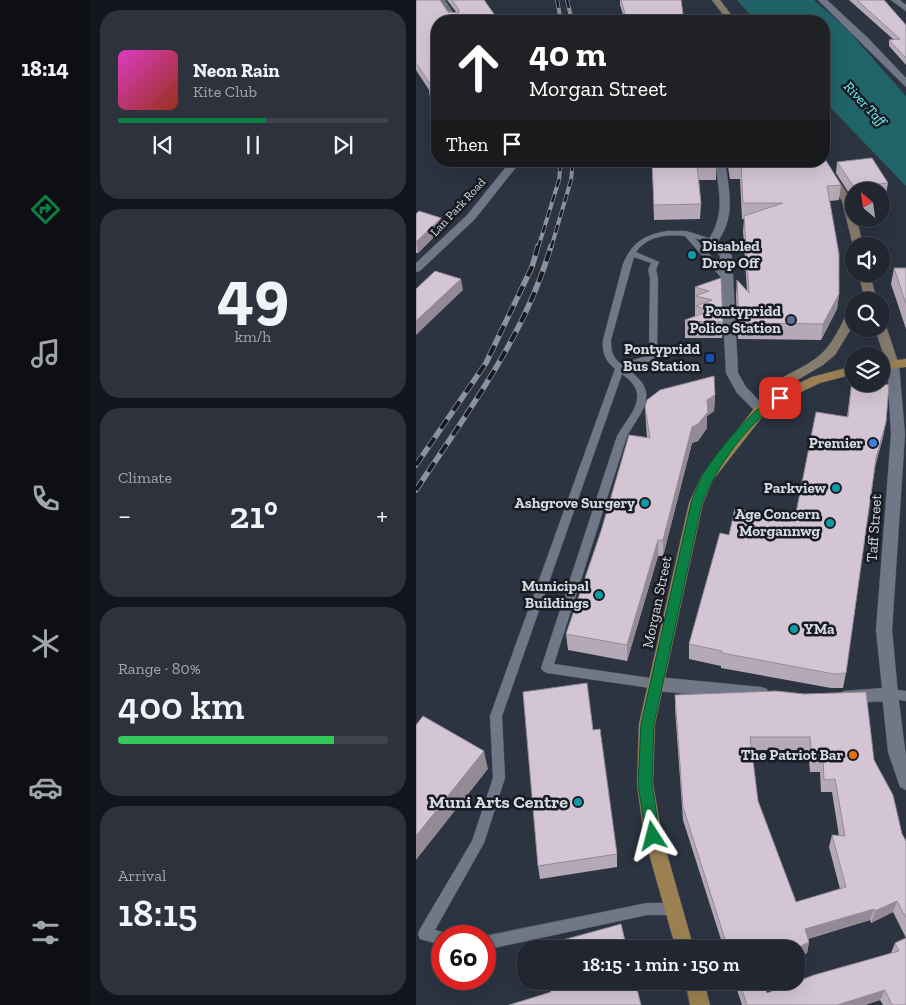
<!DOCTYPE html>
<meta charset="utf-8">
<style>
body{margin:0;font-family:"Zilla Slab",serif;background:#2d323d;color:#f1f3f6;height:100vh;display:flex;flex-direction:column;font-size:19px;white-space:nowrap}
*{box-sizing:border-box;margin:0}
p{font-size:16px;color:#a2a5ab}
.icon{flex:none;width:28px;height:28px;fill:none;stroke:currentColor;stroke-width:2;stroke-linecap:round;stroke-linejoin:round}
.map{position:relative;flex:1;overflow:hidden}
.side{display:flex;flex-direction:column;gap:10px;padding:10px;background:#12151b;width:326px}
.side>*{flex:none}
.top-card{position:absolute;left:15px;top:15px;width:399px;height:152px;border-radius:20px;box-shadow:0 5px 20px #0002,0 0 0 1px #3e434d;background:#202124;color:#fff;overflow:hidden}
.needle{width:32px;rotate:331deg}
.fabs{position:absolute;left:429px;top:182px;display:grid;gap:10px}
.fabs a{display:grid;place-items:center;width:45px;height:45px;border-radius:50%;background:#212631;box-shadow:0 5px 20px #0002,0 0 0 1px #3e434d;font-size:25px}
.speed{position:absolute;left:15px;top:925px;display:flex;gap:10px;font-size:25px;font-weight:700;text-align:center}
.speed>*{display:grid;place-content:center;width:65px;height:65px;border-radius:50%;background:#212631;box-shadow:0 5px 20px #0002,0 0 0 1px #3e434d;line-height:1}
.speed .limit{border:8px solid #d22;background:#fff;color:#111}
.pin{position:absolute;display:grid;place-items:center;width:42px;height:42px;color:#fff;margin:-21px;border-radius:10px;box-shadow:0 2px 8px #0006}
.me{position:absolute;width:55px;margin:-28px;rotate:351deg;stroke-linejoin:round;filter:drop-shadow(0 0 4px #0008)}
.turn{display:flex;align-items:center;gap:18px;height:105px;padding:0 15px;font-size:22px}
.turn .icon{width:65px;height:65px;stroke-width:2.5}
.turn b{display:block;font-size:35px;line-height:42px}
.then{display:flex;align-items:center;height:48px;padding:0 15px;background:#0003;gap:10px;font-size:19px}
.big{font-size:38px;font-weight:600;line-height:1.1}
.side .tile{flex:1;display:flex;flex-direction:column;justify-content:center;gap:8px;min-width:0;padding:0 18px;border-radius:20px;background:#2d323d}
.side .dial{align-items:center;gap:0}
.dial b{font-size:65px;line-height:1}
.song{display:flex;align-items:center;gap:15px}
.cover{width:60px;height:60px;border-radius:8px;background:linear-gradient(135deg,hsl(310 70% 55%),hsl(10 70% 35%))}
.played{height:5px;border-radius:2px;background:linear-gradient(90deg,#0b8043 55%,#3e434d 55%)}
.keys{display:flex;justify-content:space-around;direction:ltr}
.heat{display:flex;justify-content:space-between;align-items:center;font-size:28px;direction:ltr}
.charge{height:8px;border-radius:4px;background:linear-gradient(90deg,#34c759 80%,#3e434d 0)}
.trip{position:absolute;left:101px;top:940px;width:288px;height:50px;border-radius:20px;background:#212631;box-shadow:0 5px 20px #0002,0 0 0 1px #3e434d;font-weight:600;line-height:50px;text-align:center}
main{display:flex;flex:1;min-height:0}
.dock{display:flex;flex-direction:column;width:90px;justify-content:space-around;align-items:center;background:#0d0f14;color:#a2a5ab}
.dock .icon{width:35px;height:35px}
.dock .selected{color:#0b8043}
.dock b{font-size:22px;color:#f1f3f6}
.map>svg:first-child{display:block}
.water{fill:#206368}
.lines{fill:none;stroke-linecap:round;stroke-linejoin:round}
.service-casing{stroke:#4b505c;stroke-width:1}
.pedestrian-casing{stroke:#4b505c;stroke-width:1}
.minor-casing{stroke:#4b505c;stroke-width:1}
.secondary-casing{stroke:#4b505c;stroke-width:1}
.primary-casing{stroke:#4b505c;stroke-width:1}
.service{fill:#707888;fill-rule:evenodd}
.pedestrian{fill:#707888;fill-rule:evenodd}
.minor{fill:#707888;fill-rule:evenodd}
.secondary{fill:#867c6d;fill-rule:evenodd}
.primary{fill:#9c8052;fill-rule:evenodd}
.rail-far1-casing{stroke:#8d929d;stroke-width:4}
.rail-casing{stroke:#8d929d;stroke-width:5.5}
.rail-far1{stroke:#181b21;stroke-width:2.5;stroke-dasharray:8;stroke-linecap:butt}
.rail{stroke:#181b21;stroke-width:4;stroke-dasharray:11;stroke-linecap:butt}
.wall{fill:#b6a9b7;fill-rule:evenodd}
.shaded-wall{fill:#948a95}
.building{fill:#d4c5d5;stroke:#948a95;fill-rule:evenodd}
.route{fill:#0b8043;stroke:#07532c}
.culture-dot{fill:#0f9aa8;stroke:#181b21;stroke-width:2}
.service-dot{fill:#5c6f8a;stroke:#181b21;stroke-width:2}
.transit-dot{fill:#1a4fb4;stroke:#181b21;stroke-width:2}
.shop-dot{fill:#3f7fe0;stroke:#181b21;stroke-width:2}
.food-dot{fill:#e8710a;stroke:#181b21;stroke-width:2}
.labels{text-anchor:middle;dominant-baseline:central;stroke-width:5;stroke-linejoin:round;paint-order:stroke}
.far-street-label{font-size:12px;fill:#d5d9e2;stroke:#181b21}
.far-water-label{font-size:14px;font-style:italic;fill:#77f4fd;stroke:#181b21}
.poi-label{font-size:15px;font-weight:bold;fill:#d5d9e2;stroke:#181b21;text-anchor:end}
.street-label{font-size:15px;fill:#d5d9e2;stroke:#181b21}
.near-poi-label{font-size:18px;font-weight:bold;fill:#d5d9e2;stroke:#181b21;text-anchor:end}
</style>
<main>
<nav class="dock">
<b>18:14</b>
<svg class="icon selected" aria-label="directions" viewBox="0 0 24 24"><path d="M12 3l9 9-9 9-9-9zM9 14v-3h6M13 9l2 2-2 2"/></svg>
<svg class="icon" aria-label="music" viewBox="0 0 24 24"><path d="M9 18V5l10-2v13"/><circle cx="6" cy="18" r="3"/><circle cx="16" cy="16" r="3"/></svg>
<svg class="icon" aria-label="phone" viewBox="0 0 24 24"><path d="M5 4h4l2 5-3 2q2 4 5 5l2-3 5 2v4C11 20 4 13 5 4z"/></svg>
<svg class="icon" aria-label="climate" viewBox="0 0 24 24"><path d="M12 3v18M4 7l16 10M4 17L20 7"/></svg>
<svg class="icon" aria-label="car" viewBox="0 0 24 24"><path d="M5 17H2v-5l4-1 3-4h7l3 4 3 1v5h-3M9 17h6M6 11h13"/><circle cx="7" cy="17" r="2"/><circle cx="17" cy="17" r="2"/></svg>
<svg class="icon" aria-label="filters" viewBox="0 0 24 24"><path d="M4 7h16M4 17h16"/><circle cx="9" cy="7" r="2"/><circle cx="15" cy="17" r="2"/></svg>
</nav>
<section class="side">
<div class="tile">
<div class="song"><i class="cover"></i><div><b>Neon Rain</b><p>Kite Club</p></div></div>
<div class="played"></div>
<div class="keys"><svg class="icon" aria-label="previous" viewBox="0 0 24 24"><path d="M18 5L8 12l10 7zM5 5v14"/></svg><svg class="icon" aria-label="pause" viewBox="0 0 24 24"><path d="M8 5v14M16 5v14"/></svg><svg class="icon" aria-label="next" viewBox="0 0 24 24"><path d="M6 5l10 7-10 7zM19 5v14"/></svg></div>
</div>
<div class="tile dial"><b>49</b><p>km/h</p></div>
<div class="tile"><p>Climate</p>
<div class="heat"><a>−</a><b class="big">21°</b><a>+</a></div>
</div>
<div class="tile"><p>Range · 80%</p><b class="big">400 km</b><div class="charge"></div></div>
<div class="tile"><p>Arrival</p><b class="big">18:15</b></div>
</section>
<div class="map">
<svg width="490" height="1005" viewBox="0 0 490 1005">
<rect width="100%" height="100%" fill="#2c3341"/>
<polygon class="water" points="321,0 398,0 431,29 490,96 490,186 408,101 408,21 340,21"/>
<g class="lines">
<defs>
<g id="service">
<path d="M252,231H270L299,240V244H296L279,238L316,280L312,283L309,282L269,236C251,234 231,236 220,252L243,262L240,270L242,278L241,357L240,359L211,369C245,392 227,409 211,436L138,664L241,679L245,681L247,684L245,687L241,689L131,673L127,671L125,668L201,436C215,412 236,395 206,374L86,716L89,778L68,843L19,930L31,933L32,936H26V945L4,939L2,934L4,929L56,841L77,778L74,716L199,369C189,360 186,353 187,340L207,264C216,242 230,234 252,231ZM218,257L235,263L232,270L234,278L233,355L205,364C196,357 195,351 195,340Z"/>
<polygon points="474,689 490,691 490,701 470,697 468,694 470,691"/>
<polygon points="231,903 258,903 263,904 265,909 263,914 258,915 231,915 69,950 69,936"/>
</g>
<polygon id="pedestrian" points="474,687 480,689 482,694 490,757 490,790 484,787 472,752 466,694 468,689"/>
<g id="minor">
<polygon points="21,0 29,0 43,21 35,21"/>
<polygon points="402,0 411,0 452,38 490,78 490,87"/>
<polygon points="475,0 484,0 490,5 490,11"/>
<polygon points="95,161 105,161 59,219 4,271 0,272 0,263 51,215"/>
<path d="M299,161H309C313,190 320,216 302,241L309,246L316,256L322,373L330,387L351,409L345,413L340,412L321,393L310,373L304,256L291,242C310,214 303,193 299,161Z"/>
<polygon points="477,361 483,365 489,434 476,630 482,694 480,699 474,701 433,703 427,701 425,696 427,691 466,688 460,630 475,434 471,365"/>
<polygon points="241,677 345,687 351,689 353,694 351,699 345,701 241,691 235,689 233,684 235,679"/>
</g>
<g id="secondary">
<polygon points="296,0 304,0 320,21 312,21"/>
<polygon points="408,158 436,201 438,219 441,219 447,246 437,246 426,201 401,161 408,161"/>
<polygon points="443,274 454,274 461,301 449,301"/>
<path d="M438,308V324L419,355L407,365L366,389L355,400L350,412H340L339,409C353,375 379,376 404,355C418,343 424,325 434,309Z"/>
<polygon points="465,325 471,329 483,365 481,368 473,368 471,365 459,329 465,329"/>
</g>
<g id="primary">
<polygon points="490,359 490,367 465,370 465,362"/>
<polygon points="438,366 438,374 404,383 368,400 350,412 297,480 287,503 239,724 237,784 246,836 278,949 260,949 228,836 221,784 223,724 273,503 286,475 340,406 360,394 396,377"/>
<polygon points="269,981 288,981 294,1005 274,1005"/>
</g>
</defs>
<use href="#service" class="service-casing"/>
<use href="#pedestrian" class="pedestrian-casing"/>
<use href="#minor" class="minor-casing"/>
<use href="#secondary" class="secondary-casing"/>
<use href="#primary" class="primary-casing"/>
<use href="#service" class="service"/>
<use href="#pedestrian" class="pedestrian"/>
<use href="#minor" class="minor"/>
<use href="#secondary" class="secondary"/>
<use href="#primary" class="primary"/>
<defs>
<g id="rail-far1">
<polyline points="141,0 145,21"/>
<polyline points="151,0 156,21"/>
<polyline points="122,248 143,180 145,161"/>
<polyline points="135,248 155,180 157,161"/>
</g>
<g id="rail">
<polyline points="0,465 70,363 116,267 122,246"/>
<path d="M0,490C51,413 109,336 135,246"/>
</g>
</defs>
<use href="#rail-far1" class="rail-far1-casing"/>
<use href="#rail" class="rail-casing"/>
<use href="#rail-far1" class="rail-far1"/>
<use href="#rail" class="rail"/>
</g>
<g class="wall">
<polygon points="0,0 32,12 40,12 31,0 68,0 83,21 21,21 21,107 14,98 13,90 0,70"/>
<polygon points="204,0 265,0 268,21 209,21 204,5"/>
<polygon points="433,0 468,0 490,25 490,65 473,46 473,40 478,40"/>
<polygon points="236,161 300,165 300,180 283,180 285,204 284,219 238,220"/>
<polygon points="311,161 408,161 425,185 423,200 414,201 423,294 421,309 405,340 322,339 320,296 321,280 331,291 327,231 328,219 326,219 324,179 314,179"/>
<polygon points="421,162 472,183 470,194 465,195 465,191 438,191 438,198 436,198 420,173"/>
<polygon points="0,214 25,218 27,228 2,253 0,253"/>
<polygon points="478,268 490,268 490,329 475,284"/>
<polygon points="305,278 307,322 306,338 269,338 269,320 279,316 279,287"/>
<polygon points="436,380 470,422 467,437 459,467 430,673 427,688 415,688 305,668 305,666 273,659 273,644 313,535 379,518 431,417"/>
<polygon points="299,395 298,411 291,416 291,428 282,441 276,443 247,556 242,556 211,661 152,650 150,634 231,438 230,424 229,407"/>
<path d="M360,691L458,760L486,834L490,841V938L477,912L455,923L454,920L392,939L393,942L391,953L380,958V949H308L267,820L259,709V695ZM336,750H392L394,772H404L405,792H416L423,836L416,835L413,847L424,889L380,902L342,801Z"/>
<polygon points="201,854 201,867 124,879 122,866"/>
<polygon points="490,938 490,1005 467,1005 464,1000 449,1005 326,1005 318,981 346,981 351,993 475,953 479,943"/>
</g>
<g class="shaded-wall">
<polygon points="25,218 27,228 2,253 0,242"/>
<polygon points="45,279 47,290 0,335 0,321"/>
<polygon points="423,294 421,309 405,340 407,324"/>
<polygon points="299,395 298,411 291,416 291,428 282,441 276,443 247,556 247,540 276,427 291,400"/>
<polygon points="470,422 467,437 457,473 460,458"/>
<polygon points="242,540 242,556 211,661 211,645"/>
<polygon points="68,751 72,769 0,860 0,836"/>
<polygon points="481,901 477,912 455,923 459,911"/>
<polygon points="458,909 454,920 386,940 389,929"/>
<polygon points="393,942 391,953 380,958 380,949"/>
<polygon points="469,990 464,1000 449,1005 421,1005"/>
</g>
<g class="building">
<polygon points="0,0 24,0 32,12 43,13 43,10 36,0 68,0 83,21 21,21 21,99 13,88 16,87 0,63"/>
<polygon points="205,0 265,0 268,21 238,21 238,20 211,21"/>
<polygon points="441,0 468,0 490,25 490,58 473,40 484,39"/>
<polygon points="456,158 472,183 438,187 421,162"/>
<polygon points="408,159 409,159 425,185 411,186 423,254 423,294 407,324 323,323 321,280 333,293 328,216 367,203 327,203 325,164 314,164 314,161 408,161"/>
<polygon points="236,161 300,161 300,165 281,165 285,204 238,205"/>
<polygon points="3,211 25,218 0,242 0,214"/>
<polygon points="478,268 490,268 490,304"/>
<polygon points="19,271 45,279 0,321 0,289"/>
<polygon points="305,278 307,322 269,321 269,320 294,311 280,306 296,300 279,296 293,291 279,287"/>
<polygon points="298,376 299,395 291,400 292,412 282,424 276,427 247,540 242,540 211,645 150,634 185,531 213,435 234,438 229,407 231,400 244,390"/>
<polygon points="436,380 438,380 438,384 465,384 473,385 470,422 460,458 430,673 418,674 306,653 306,651 273,644 304,533 313,535 319,509 379,518 400,412 432,417"/>
<polygon points="171,683 177,730 184,729 201,854 122,866 107,692"/>
<path d="M360,691L388,694L450,692L458,760L477,795L486,834L490,841V918L481,901L459,911L458,909L389,929L393,942L379,949H312L267,807L259,695ZM334,737H394L396,759H407L408,780L419,779L429,836L416,835L430,887L380,902L342,801Z"/>
<polygon points="7,716 68,751 0,836 0,725"/>
<polygon points="205,924 211,949 125,949 125,946"/>
<polygon points="490,938 490,1005 476,1005 469,990 421,1005 331,1005 323,981 346,981 351,993 398,975 483,951 479,943"/>
<polygon points="132,981 219,981 225,1005 93,1005 135,992"/>
</g>
<path class="route" d="M364,394L367,395V400C332,423 302,464 286,503L238,724L236,784L244,836L242,841L237,843L232,841L230,836L222,784L225,724L275,503C278,495 281,486 285,478C295,458 343,400 364,394Z"/>
<g class="culture-dot">
<circle cx="276" cy="255" r="5"/>
<circle cx="420" cy="488" r="5"/>
<circle cx="229" cy="503" r="5"/>
<circle cx="414" cy="523" r="5"/>
<circle cx="183" cy="595" r="5"/>
<circle cx="378" cy="629" r="5"/>
<circle cx="162" cy="802" r="5"/>
</g>
<circle class="service-dot" cx="375" cy="320" r="5"/>
<rect class="transit-dot" x="289" y="353" width="10" height="10" rx="2.5"/>
<circle class="shop-dot" cx="457" cy="443" r="5"/>
<circle class="food-dot" cx="437" cy="755" r="5"/>
<g class="labels">
<g class="far-street-label">
<text transform="translate(42 207) rotate(-47)">Lan Park Road</text>
</g>
<g class="far-water-label">
<text transform="translate(449 104) rotate(47)">River Taff</text>
</g>
<g class="poi-label">
<text x="286" y="246" text-anchor="start">Disabled<tspan x="286" dy="17">Drop Off</tspan></text>
<text x="365" y="311">Pontypridd<tspan x="365" dy="17">Police Station</tspan></text>
<text x="284" y="349">Pontypridd<tspan x="284" dy="17">Bus Station</tspan></text>
<text x="447" y="443">Premier</text>
<text x="410" y="488">Parkview</text>
<text x="219" y="503">Ashgrove Surgery</text>
<text x="404" y="514">Age Concern<tspan x="404" dy="17">Morgannwg</tspan></text>
<text x="173" y="586">Municipal<tspan x="173" dy="17">Buildings</tspan></text>
<text x="388" y="629" text-anchor="start">YMa</text>
<text x="427" y="755">The Patriot Bar</text>
</g>
<g class="street-label">
<text transform="translate(458 528) rotate(-86)">Taff Street</text>
<text transform="translate(241 602) rotate(-78)">Morgan Street</text>
</g>
<g class="near-poi-label">
<text x="152" y="802">Muni Arts Centre</text>
</g>
</g>
</svg>
<div class="fabs">
<a><svg class="needle" viewBox="-14 -14 28 28"><path d="M0-13l5 13h-10z" fill="#e53935"/><path d="M0 13l5-13h-10z" fill="#a2a5ab"/></svg></a>
<a><svg class="icon" aria-label="sound" viewBox="0 0 24 24"><path d="M4 9h4l5-4v14l-5-4H4zM17 9q2 3 0 6"/></svg></a>
<a><svg class="icon" aria-label="search" viewBox="0 0 24 24"><circle cx="10" cy="10" r="6"/><path d="M15 15l6 6"/></svg></a>
<a><svg class="icon" aria-label="layers" viewBox="0 0 24 24"><path d="M12 4l9 5-9 5-9-5zM3 14l9 5 9-5"/></svg></a>
</div>
<div class="speed"><div class="limit">60</div></div>
<div class="pin" style="left:364px;top:398px;background:#d93025"><svg class="icon" aria-label="arrive" viewBox="0 0 24 24"><path d="M6 21V4h12l-3 4 3 4H6"/></svg></div>
<svg class="me" style="left:237px;top:836px" viewBox="-20 -20 40 40"><path d="M0-17L14 15 0 8-14 15z" fill="#0b8043" stroke="#fff" stroke-width="4"/></svg>
<div class="trip">18:15 · 1 min · 150 m</div>
<div class="top-card">
<div class="turn"><svg class="icon" aria-label="ahead" viewBox="0 0 24 24"><path d="M12 20V5M6 11l6-6 6 6"/></svg><div><b>40 m</b>Morgan Street</div></div>
<div class="then">Then<svg class="icon" aria-label="arrive" viewBox="0 0 24 24"><path d="M6 21V4h12l-3 4 3 4H6"/></svg></div>
</div>
</div>
</main>
